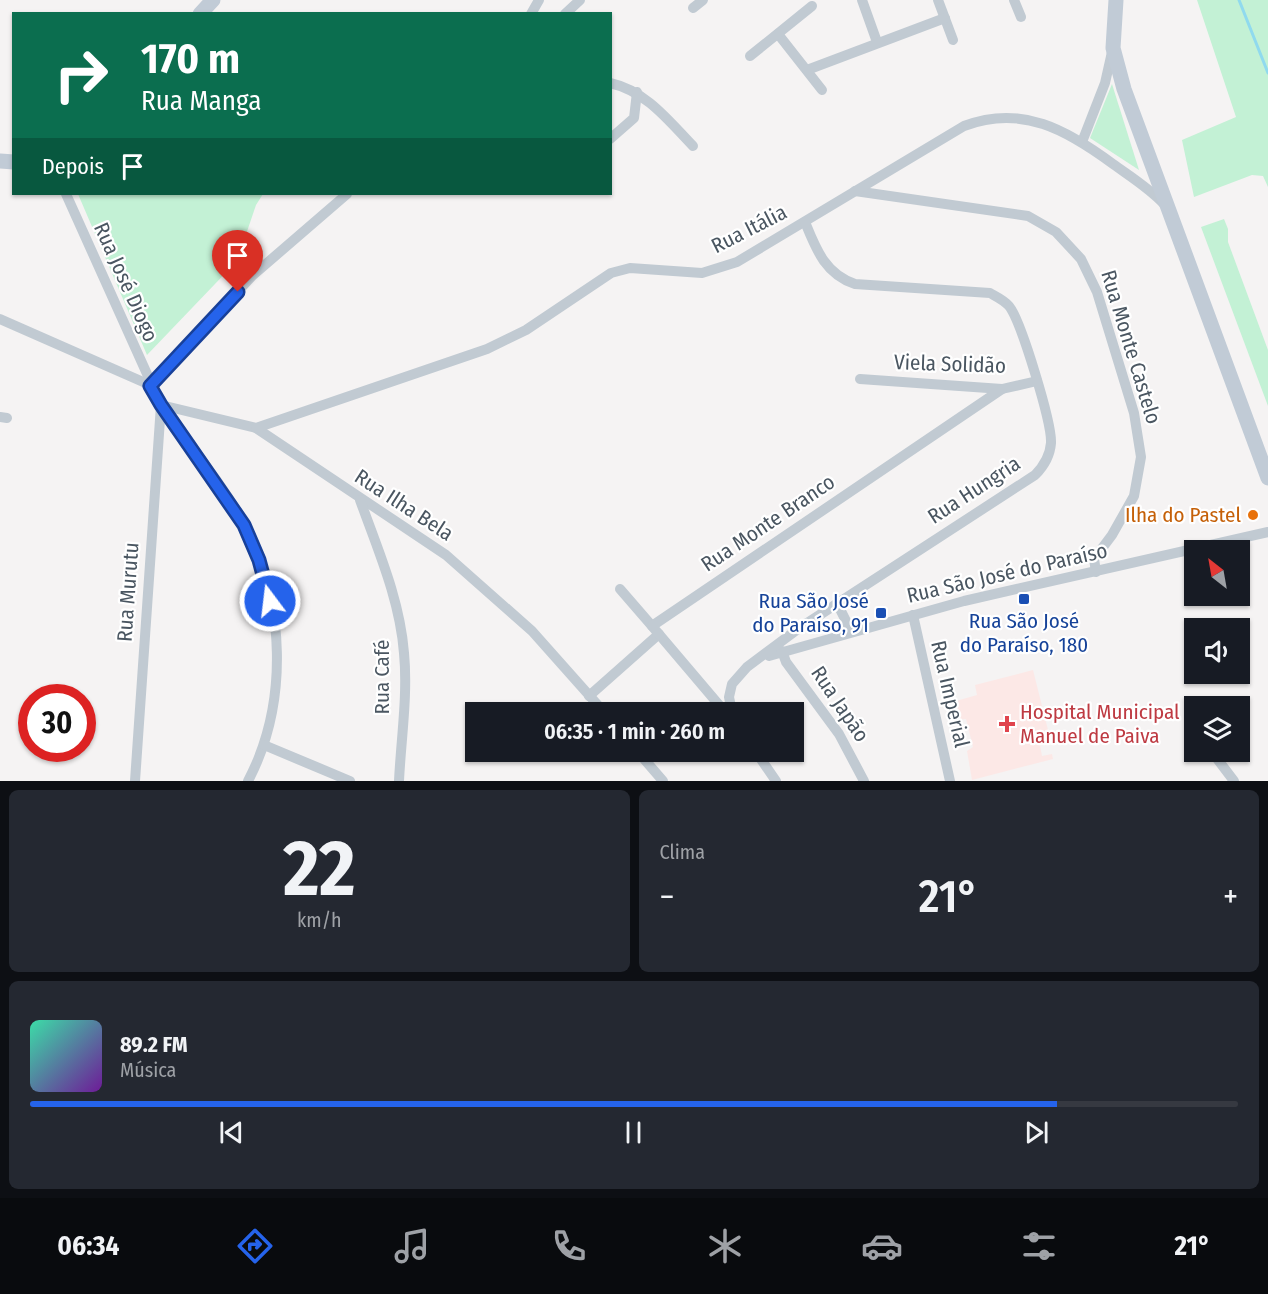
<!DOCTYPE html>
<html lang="pt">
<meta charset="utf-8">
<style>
body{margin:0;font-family:"Fira Sans Condensed",sans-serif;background:#242831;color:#f1f3f6;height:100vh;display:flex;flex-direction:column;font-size:22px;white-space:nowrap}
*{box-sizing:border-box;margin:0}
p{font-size:20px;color:#9ea1a6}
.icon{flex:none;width:33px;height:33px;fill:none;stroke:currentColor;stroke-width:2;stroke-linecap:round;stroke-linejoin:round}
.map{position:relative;height:781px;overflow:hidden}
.details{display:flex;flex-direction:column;gap:9px;padding:9px;background:#0d0f14;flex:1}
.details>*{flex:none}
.top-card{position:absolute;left:12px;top:12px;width:600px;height:183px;border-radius:0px;box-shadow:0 2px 4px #0004;background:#0b6e4f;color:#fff;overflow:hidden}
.needle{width:39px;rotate:329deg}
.fabs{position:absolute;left:1184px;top:540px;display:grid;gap:12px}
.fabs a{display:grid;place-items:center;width:66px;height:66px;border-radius:0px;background:#171b24;box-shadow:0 2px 4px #0004;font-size:30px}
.speed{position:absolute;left:18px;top:684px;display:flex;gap:12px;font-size:30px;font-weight:700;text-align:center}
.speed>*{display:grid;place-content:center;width:78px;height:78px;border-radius:50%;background:#171b24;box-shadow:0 2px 4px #0004;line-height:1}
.speed .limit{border:9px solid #d22;background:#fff;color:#111}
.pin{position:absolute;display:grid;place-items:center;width:51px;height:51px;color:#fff;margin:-62px -26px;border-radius:50% 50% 50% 0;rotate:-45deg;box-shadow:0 0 6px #0007}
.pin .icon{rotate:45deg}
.me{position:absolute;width:66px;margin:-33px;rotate:345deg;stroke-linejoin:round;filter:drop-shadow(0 0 4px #0008)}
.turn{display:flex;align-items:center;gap:21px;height:126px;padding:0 30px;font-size:27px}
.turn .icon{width:78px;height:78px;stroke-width:2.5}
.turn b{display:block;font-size:42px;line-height:51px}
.then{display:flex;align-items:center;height:57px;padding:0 30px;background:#0003;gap:12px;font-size:22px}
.big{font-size:45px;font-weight:600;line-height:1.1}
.details .widget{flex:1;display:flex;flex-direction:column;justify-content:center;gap:9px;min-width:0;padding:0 21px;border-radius:9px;background:#242831}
.details .dial{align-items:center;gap:0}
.dial b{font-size:78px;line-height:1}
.song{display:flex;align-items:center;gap:18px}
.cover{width:72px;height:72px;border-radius:9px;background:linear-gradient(135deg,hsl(160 70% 55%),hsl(280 70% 35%))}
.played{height:6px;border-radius:3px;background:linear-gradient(90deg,#2563eb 85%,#363941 85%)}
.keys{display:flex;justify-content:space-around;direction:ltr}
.heat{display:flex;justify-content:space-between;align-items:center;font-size:33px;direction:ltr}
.details .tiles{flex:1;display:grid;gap:9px;grid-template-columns:1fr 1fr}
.widget:last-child{grid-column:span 2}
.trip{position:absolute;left:465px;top:702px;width:339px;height:60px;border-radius:0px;background:#171b24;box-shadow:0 2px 4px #0004;font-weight:600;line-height:60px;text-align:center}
.tabs{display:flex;height:96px;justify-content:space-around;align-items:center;background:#090b0e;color:#9ea1a6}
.tabs .icon{width:42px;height:42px}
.tabs .selected{color:#2563eb}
.tabs b{font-size:27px;color:#f1f3f6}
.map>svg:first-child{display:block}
.medical{fill:#fce8e6}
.green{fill:#c3f1d5}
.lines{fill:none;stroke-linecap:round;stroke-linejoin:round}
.stream{stroke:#90daee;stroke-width:3}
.street{stroke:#c1cad2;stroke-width:10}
.secondary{stroke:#c1cbd6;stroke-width:15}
.route-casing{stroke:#184099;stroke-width:15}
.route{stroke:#2563eb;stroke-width:10}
.food-dot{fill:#e8710a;stroke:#fff;stroke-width:2}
.transit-dot{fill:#1a4fb4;stroke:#fff;stroke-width:2}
.health-dot{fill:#e0444e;stroke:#fff;stroke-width:2}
.labels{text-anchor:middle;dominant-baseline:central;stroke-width:4.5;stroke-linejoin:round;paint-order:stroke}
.street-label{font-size:21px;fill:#4a5661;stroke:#fff}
.food-label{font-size:21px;fill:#c56008;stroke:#fff;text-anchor:end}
.transit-label{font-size:21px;fill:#164399;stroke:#fff;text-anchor:end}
.health-label{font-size:21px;fill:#be3a42;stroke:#fff;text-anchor:start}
</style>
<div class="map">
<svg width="1268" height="781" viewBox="0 0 1268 781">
<rect width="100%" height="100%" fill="#f5f3f3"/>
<polygon class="medical" points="1033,670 1050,738 1039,740 1042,756 1052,754 1053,759 972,780 967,751 973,747 966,719 958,720 956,701 977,695 975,685"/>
<g class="green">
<polygon points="1197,0 1268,0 1268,187 1263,176 1252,175 1194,197 1182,140 1236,117"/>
<polygon points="1112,84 1139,170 1090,138"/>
<polygon points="78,194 263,194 256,205 237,261 147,355"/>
<polygon points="1224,219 1228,229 1228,242 1268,350 1268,406 1201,227"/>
</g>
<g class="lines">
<polyline class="stream" points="1239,0 1268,73"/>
<g class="street">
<polyline points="862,0 877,42"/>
<polyline points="938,0 953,40"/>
<polyline points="1014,0 1021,17"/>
<polyline points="693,8 703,0"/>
<polyline points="531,14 539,0"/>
<polyline points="565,14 580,0"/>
<polyline points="778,34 822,90"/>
<polyline points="750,56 812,6"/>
<polyline points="807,70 945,18"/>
<path d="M610,83C646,91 668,120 693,146"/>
<polyline points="610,139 634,118 637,92"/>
<polyline points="1082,142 1105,83 1112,52"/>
<polyline points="855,191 1028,216 1056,232 1081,259 1097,292 1134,413 1141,457 1134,496 1112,535 1094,559 1096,572"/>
<polyline points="66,194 161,405 256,428 446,555 532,631 604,712"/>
<polyline points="0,319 150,385"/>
<polyline points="860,379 1002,389 1037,381"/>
<polyline points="150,385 252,276 347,194"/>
<path d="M161,405C188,444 222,483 245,525C285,602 289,703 248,781"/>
<polyline points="0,417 7,418"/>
<path d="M256,428L487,349L526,330L611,273L630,268L702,273L737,262L964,126C1022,104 1067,130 1113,164C1131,177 1149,188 1164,204"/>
<path d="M360,500C378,550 400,600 404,653C408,695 401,739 399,781"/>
<polyline points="620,589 652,626"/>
<polyline points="837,603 851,631"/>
<polyline points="913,615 950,781"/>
<polyline points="782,651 786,662 839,734 864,781"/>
<polyline points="769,656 964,601 1268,532"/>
<polyline points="589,696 659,634"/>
<polyline points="725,712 652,626 1002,389"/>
<path d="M732,712L729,697L732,684L747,667L798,629L1035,475C1044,466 1050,456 1051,443C1052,423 1021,321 1009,306C1004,300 997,297 990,293L855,284C825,274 816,249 805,222"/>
<polyline points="264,745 350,781"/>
<polyline points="638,752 663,781"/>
<polyline points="756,752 776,781"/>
<polyline points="1212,752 1234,781"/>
<polyline points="135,781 161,405"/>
</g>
<g class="secondary">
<polyline points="1116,0 1113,48 1124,89 1268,478"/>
<polyline points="200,14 213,0"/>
<polyline points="0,161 14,162"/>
</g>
</g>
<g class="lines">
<defs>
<polyline id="route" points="238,292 150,386 161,405 244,525 259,560 270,601"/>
</defs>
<use href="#route" class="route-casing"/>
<use href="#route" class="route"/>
</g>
<circle class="food-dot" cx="1253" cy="515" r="6"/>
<g class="transit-dot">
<rect x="1018" y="593" width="12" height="12" rx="3"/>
<rect x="875" y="607" width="12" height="12" rx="3"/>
</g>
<path class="health-dot" d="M1004 715h6v6h6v6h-6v6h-6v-6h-6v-6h6z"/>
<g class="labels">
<g class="street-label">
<text transform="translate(749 229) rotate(-27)">Rua Itália</text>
<text transform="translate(126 282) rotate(66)">Rua José Diogo</text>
<text transform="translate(1131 347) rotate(73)">Rua Monte Castelo</text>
<text transform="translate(950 364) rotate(2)">Viela Solidão</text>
<text transform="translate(974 490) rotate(-33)">Rua Hungria</text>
<text transform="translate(404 505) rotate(33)">Rua Ilha Bela</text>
<text transform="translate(768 523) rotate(-34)">Rua Monte Branco</text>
<text transform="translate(1007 573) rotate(-13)">Rua São José do Paraíso</text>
<text transform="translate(128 592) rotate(-86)">Rua Murutu</text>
<text transform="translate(382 677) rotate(-90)">Rua Café</text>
<text transform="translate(950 694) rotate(77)">Rua Imperial</text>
<text transform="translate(840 704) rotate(56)">Rua Japão</text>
</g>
<g class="food-label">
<text x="1241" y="515">Ilha do Pastel</text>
</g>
<g class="transit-label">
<text x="869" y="601">Rua São José<tspan x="869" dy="24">do Paraíso, 91</tspan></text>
<text x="1024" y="621" text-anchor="middle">Rua São José<tspan x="1024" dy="24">do Paraíso, 180</tspan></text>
</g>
<g class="health-label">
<text x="1020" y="712">Hospital Municipal<tspan x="1020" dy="24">Manuel de Paiva</tspan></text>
</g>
</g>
</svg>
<div class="fabs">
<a><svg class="needle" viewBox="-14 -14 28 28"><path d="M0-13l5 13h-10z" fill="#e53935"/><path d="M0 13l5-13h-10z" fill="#9ea1a6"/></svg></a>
<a><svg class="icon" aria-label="sound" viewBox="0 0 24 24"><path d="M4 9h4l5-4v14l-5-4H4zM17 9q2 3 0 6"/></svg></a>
<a><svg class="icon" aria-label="layers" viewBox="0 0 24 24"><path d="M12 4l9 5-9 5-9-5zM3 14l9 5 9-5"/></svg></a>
</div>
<div class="speed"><div class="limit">30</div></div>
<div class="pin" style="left:238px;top:292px;background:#d93025"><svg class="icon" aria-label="arrive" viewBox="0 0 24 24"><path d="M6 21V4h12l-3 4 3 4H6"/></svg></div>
<svg class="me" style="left:270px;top:601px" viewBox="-20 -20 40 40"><circle r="17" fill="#2563eb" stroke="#fff" stroke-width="3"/><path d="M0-11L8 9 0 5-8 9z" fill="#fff"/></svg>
<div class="trip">06:35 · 1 min · 260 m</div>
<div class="top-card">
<div class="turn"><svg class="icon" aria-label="right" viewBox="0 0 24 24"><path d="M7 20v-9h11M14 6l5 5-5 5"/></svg><div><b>170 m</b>Rua Manga</div></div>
<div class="then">Depois<svg class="icon" aria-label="arrive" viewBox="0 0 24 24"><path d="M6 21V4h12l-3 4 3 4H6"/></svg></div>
</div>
</div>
<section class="details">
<div class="tiles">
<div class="widget dial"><b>22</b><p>km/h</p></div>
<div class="widget"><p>Clima</p>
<div class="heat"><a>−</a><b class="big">21°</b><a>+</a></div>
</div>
<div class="widget">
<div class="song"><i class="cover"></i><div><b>89.2 FM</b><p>Música</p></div></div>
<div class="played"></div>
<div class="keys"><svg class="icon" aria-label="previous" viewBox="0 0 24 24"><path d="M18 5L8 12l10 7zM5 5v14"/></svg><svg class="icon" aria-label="pause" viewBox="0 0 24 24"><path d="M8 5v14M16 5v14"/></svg><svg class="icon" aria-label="next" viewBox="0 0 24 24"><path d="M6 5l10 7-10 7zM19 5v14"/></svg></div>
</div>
</div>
</section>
<nav class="tabs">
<b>06:34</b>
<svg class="icon selected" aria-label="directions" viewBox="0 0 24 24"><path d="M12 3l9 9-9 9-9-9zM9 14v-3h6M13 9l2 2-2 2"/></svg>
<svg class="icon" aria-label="music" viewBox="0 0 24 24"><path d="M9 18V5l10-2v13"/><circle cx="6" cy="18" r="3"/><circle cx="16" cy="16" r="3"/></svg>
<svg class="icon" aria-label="phone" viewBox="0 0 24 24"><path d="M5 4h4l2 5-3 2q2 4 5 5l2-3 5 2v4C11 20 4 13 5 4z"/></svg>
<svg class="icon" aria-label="climate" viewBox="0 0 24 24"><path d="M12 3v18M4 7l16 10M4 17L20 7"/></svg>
<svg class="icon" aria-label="car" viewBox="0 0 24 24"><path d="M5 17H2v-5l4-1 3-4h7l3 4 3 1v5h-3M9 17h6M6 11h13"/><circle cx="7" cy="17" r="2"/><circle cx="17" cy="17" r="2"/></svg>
<svg class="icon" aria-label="filters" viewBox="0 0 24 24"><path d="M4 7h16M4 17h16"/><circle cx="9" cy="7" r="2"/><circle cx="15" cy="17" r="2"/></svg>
<b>21°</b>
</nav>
